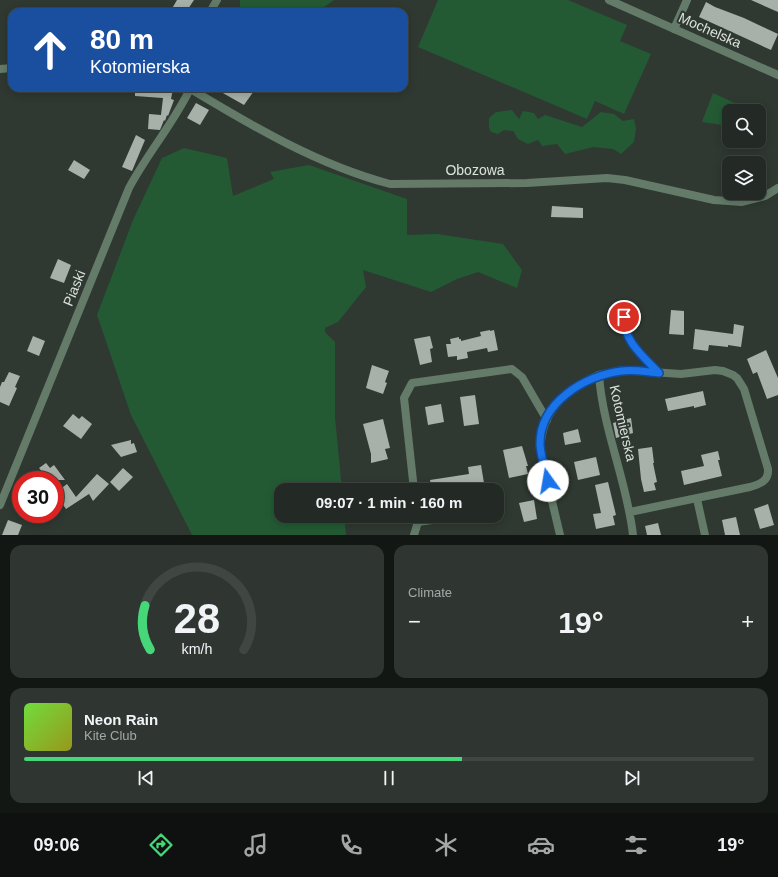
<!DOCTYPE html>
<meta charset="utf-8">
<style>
body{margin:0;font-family:Helvetica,sans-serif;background:#2f3632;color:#f1f3f6;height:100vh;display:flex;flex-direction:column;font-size:15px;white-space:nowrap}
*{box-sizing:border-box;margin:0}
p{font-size:13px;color:#a3a7a7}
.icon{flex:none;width:22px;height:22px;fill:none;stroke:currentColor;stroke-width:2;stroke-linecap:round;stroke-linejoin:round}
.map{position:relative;height:535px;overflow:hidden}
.drawer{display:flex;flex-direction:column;gap:10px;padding:10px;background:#131714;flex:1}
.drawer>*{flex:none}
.guide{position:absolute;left:8px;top:8px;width:400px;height:84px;border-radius:12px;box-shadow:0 2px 10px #0003,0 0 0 1px #404642;background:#1a4fa0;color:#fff;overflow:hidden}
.buttons{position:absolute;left:722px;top:104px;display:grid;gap:8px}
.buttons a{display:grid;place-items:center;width:44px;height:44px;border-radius:8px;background:#232a25;box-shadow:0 2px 10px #0003,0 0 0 1px #404642;font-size:20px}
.speed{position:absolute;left:12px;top:471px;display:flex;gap:8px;font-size:20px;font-weight:700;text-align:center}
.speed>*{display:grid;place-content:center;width:52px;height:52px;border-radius:50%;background:#232a25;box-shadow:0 2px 10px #0003,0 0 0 1px #404642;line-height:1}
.speed .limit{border:6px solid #d22;background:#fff;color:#111}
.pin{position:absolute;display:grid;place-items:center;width:34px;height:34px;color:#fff;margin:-17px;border:2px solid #fff;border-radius:50%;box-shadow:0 1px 4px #0007}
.me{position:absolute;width:44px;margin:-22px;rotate:347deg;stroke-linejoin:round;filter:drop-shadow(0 0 3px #0008)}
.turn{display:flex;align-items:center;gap:14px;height:84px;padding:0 16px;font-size:18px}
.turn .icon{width:52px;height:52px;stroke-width:2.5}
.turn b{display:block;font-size:28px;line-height:34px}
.big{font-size:30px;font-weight:600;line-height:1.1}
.drawer .card{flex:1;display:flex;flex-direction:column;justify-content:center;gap:6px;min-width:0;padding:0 14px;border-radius:12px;background:#2f3632}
.drawer .dial{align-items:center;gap:0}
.dial svg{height:104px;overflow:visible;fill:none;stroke:#404642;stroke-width:7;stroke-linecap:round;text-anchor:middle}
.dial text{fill:#f1f3f6;stroke:none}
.song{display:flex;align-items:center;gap:12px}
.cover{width:48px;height:48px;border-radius:6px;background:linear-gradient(135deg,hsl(100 70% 55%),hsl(60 70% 35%))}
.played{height:4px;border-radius:2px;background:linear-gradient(90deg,#46d779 60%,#404642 60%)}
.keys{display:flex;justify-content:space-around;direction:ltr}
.heat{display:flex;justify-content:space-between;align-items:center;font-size:22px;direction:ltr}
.drawer .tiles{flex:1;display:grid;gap:10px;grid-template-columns:1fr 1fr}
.card:last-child{grid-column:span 2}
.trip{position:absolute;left:274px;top:483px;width:230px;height:40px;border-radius:12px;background:#232a25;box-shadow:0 2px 10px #0003,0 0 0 1px #404642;font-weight:600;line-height:40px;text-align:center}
.tabs{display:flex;height:64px;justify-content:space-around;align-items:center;background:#0e110f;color:#a3a7a7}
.tabs .icon{width:28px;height:28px}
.tabs .selected{color:#46d779}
.tabs b{font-size:18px;color:#f1f3f6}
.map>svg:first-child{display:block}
.green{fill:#235a34}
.building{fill:#a7b1a9}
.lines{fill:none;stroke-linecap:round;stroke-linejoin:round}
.street{stroke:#637b68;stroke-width:8}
.route-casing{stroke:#114b97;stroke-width:10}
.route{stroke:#1a73e8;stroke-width:7}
.labels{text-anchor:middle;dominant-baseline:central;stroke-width:4;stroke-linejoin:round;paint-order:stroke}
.street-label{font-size:14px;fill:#dce1dd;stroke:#2f3831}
</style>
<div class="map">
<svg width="778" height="535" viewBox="0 0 778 535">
<rect width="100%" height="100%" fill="#2f3831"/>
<g class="green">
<polygon points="240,0 334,0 317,12 240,12"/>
<polygon points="438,0 568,0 627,25 620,41 651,54 624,114 595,101 587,119 418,47"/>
<polygon points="713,93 748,109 748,111 729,111 729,126 702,122"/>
<polygon points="512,110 519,119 523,111 534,113 538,119 545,115 582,127 601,112 614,114 623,121 634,119 636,129 634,142 621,154 613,149 593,147 565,154 557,144 542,146 538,140 528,144 518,139 513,131 504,130 498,134 491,132 489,128 489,118 496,112"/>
<polygon points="184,148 227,158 233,196 274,179 270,172 309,165 407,199 407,235 437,234 503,244 522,270 517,288 478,272 457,279 431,292 363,270 366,287 338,322 325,328 325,332 335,342 335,417 342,490 281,490 281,516 344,516 346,535 192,535 131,415 97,315 133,220 162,158"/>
</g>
<g class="building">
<polygon points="177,0 194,0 186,12 170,12"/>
<polygon points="751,0 778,0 778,12"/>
<polygon points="706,2 715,7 744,18 778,34 771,50 699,17"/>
<polygon points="135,88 173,89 171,99 174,100 168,116 167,115 165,121 164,120 160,130 148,129 149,114 161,115 163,98 135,96"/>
<polygon points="214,88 256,88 244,105"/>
<polygon points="196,103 209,110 200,125 187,118"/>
<polygon points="136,135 145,140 132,171 122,167"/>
<polygon points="74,160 90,170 84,179 68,170"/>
<polygon points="552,206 583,208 583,218 551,217"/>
<polygon points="58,259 71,265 64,283 50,278"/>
<polygon points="671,310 684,311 684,335 669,334"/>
<polygon points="734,324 744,326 741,347 728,345 728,347 709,345 708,351 693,349 695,329 733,334"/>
<polygon points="490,330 490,331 494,330 498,350 488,352 487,348 467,352 468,358 457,360 457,356 448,357 446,344 451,344 450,339 459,337 459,339 461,339 461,341 481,336 480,332"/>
<polygon points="33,336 45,341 39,356 27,351"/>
<polygon points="430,336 433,348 430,349 432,362 420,365 414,339"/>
<polygon points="766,350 778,378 778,395 767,399 757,372 753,374 747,359"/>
<polygon points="372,365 389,371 385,382 387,383 383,394 366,388"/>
<polygon points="9,372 20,376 15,387 17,388 9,406 0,402 0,387 2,382 4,382"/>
<polygon points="703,391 706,405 694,408 694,406 668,411 665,399"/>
<polygon points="475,395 479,424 464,426 460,397"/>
<polygon points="441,404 444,422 428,425 425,407"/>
<polygon points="73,414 79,419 82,416 92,424 81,439 63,426"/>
<polygon points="631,418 633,433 616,438 613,423"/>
<polygon points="383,419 390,448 385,449 388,459 371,463 371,454 363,424"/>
<polygon points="578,429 581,442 565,445 563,433"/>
<polygon points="131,440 131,444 134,443 137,452 121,457 111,445"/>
<polygon points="522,446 528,466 526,466 528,474 509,478 503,450"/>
<polygon points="652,447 654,463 653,463 657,482 654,483 656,490 644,492 641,479 638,449"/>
<polygon points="718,451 720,460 718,460 722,476 684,485 681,471 704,466 701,455"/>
<polygon points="596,457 600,475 578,480 574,462"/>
<polygon points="46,463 50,468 54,465 65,480 33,480 43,473 39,468"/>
<polygon points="481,465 484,483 471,486 472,490 432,490 430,480 469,474 468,467"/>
<polygon points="123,468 133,477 119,491 110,482"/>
<polygon points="97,474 109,484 93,501 89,494 66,509 55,493 67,484 76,497"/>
<polygon points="608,482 616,515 613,516 615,525 596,529 593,514 601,513 595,485"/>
<polygon points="534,500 537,519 524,522 519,503"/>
<polygon points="768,504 774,525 760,529 754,509"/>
<polygon points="736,517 740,535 725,535 722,520"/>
<polygon points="8,520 22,525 18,535 2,535"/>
<polygon points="658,523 661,535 647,535 645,526"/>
</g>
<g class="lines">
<g class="street">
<polyline points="609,0 778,75"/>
<polyline points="210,12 217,0"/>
<polyline points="674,29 687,0"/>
<polyline points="0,69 12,68"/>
<path d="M189,88C252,126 318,165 390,184L527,183L607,178L625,180L714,200L742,202L765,196L778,188"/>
<path d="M624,317C623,341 644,357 659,373"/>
<polyline points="414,490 404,398 412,383 512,369 522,377 547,420"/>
<polyline points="697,499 705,535"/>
<path d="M0,505L129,188C147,154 173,124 190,89"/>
<path d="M630,512L750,487C760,484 769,481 768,469L744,389L737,378L733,375L723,371L715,370L681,374L623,370L599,375C603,430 627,481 633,535"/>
<polyline points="418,522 461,516"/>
<polyline points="414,535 418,522 417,516"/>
<path d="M560,535L541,454C538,414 565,389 599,375"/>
</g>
</g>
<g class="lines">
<defs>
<path id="route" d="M548,481C545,469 541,457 540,445C539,403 585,375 622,371C633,369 647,372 659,373C644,357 623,341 624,317"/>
</defs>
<use href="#route" class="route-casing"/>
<use href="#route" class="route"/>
</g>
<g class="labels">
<g class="street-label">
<text transform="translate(710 30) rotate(24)">Mochelska</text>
<text x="475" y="170">Obozowa</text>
<text transform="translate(74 288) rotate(-68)">Piaski</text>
<text transform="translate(623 423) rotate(77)">Kotomierska</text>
</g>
</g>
</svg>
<div class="buttons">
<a><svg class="icon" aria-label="search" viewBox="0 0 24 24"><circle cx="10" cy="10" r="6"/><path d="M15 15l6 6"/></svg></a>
<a><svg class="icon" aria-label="layers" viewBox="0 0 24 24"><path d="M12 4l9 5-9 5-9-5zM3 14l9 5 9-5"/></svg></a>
</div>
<div class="speed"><div class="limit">30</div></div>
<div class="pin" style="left:624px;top:317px;background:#d93025"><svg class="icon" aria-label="arrive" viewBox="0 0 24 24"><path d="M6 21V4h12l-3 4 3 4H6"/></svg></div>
<svg class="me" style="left:548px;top:481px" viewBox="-20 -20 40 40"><circle r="19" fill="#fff"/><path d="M0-13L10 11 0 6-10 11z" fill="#1a73e8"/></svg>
<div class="trip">09:07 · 1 min · 160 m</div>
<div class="guide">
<div class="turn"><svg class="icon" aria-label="ahead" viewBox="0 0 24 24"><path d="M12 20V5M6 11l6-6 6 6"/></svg><div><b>80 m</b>Kotomierska</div></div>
</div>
</div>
<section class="drawer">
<div class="tiles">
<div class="card dial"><svg viewBox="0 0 100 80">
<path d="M14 69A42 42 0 1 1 86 69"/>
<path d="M14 69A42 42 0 0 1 10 35" stroke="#46d779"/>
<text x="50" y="56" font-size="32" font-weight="700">28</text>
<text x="50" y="72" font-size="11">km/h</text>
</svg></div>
<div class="card"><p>Climate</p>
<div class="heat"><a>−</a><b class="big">19°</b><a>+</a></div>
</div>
<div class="card">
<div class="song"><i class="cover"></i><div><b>Neon Rain</b><p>Kite Club</p></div></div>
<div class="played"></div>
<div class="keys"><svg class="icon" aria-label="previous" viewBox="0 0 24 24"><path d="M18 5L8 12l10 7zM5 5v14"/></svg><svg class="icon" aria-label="pause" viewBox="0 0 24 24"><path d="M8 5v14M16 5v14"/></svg><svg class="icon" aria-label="next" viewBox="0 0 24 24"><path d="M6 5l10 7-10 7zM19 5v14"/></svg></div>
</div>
</div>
</section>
<nav class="tabs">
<b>09:06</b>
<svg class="icon selected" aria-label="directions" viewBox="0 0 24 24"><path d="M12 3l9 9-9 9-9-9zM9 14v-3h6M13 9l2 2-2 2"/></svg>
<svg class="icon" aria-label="music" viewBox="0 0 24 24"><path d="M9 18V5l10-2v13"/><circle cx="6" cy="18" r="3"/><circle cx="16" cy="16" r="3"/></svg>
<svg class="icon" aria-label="phone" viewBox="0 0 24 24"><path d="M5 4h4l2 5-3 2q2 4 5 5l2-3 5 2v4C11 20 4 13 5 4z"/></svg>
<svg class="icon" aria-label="climate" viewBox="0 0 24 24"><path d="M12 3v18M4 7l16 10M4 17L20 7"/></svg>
<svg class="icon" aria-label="car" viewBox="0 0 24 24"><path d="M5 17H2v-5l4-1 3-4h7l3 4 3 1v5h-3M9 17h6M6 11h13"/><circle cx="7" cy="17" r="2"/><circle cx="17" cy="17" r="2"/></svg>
<svg class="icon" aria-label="filters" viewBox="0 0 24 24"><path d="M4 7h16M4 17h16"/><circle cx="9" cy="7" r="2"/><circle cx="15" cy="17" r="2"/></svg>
<b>19°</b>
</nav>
